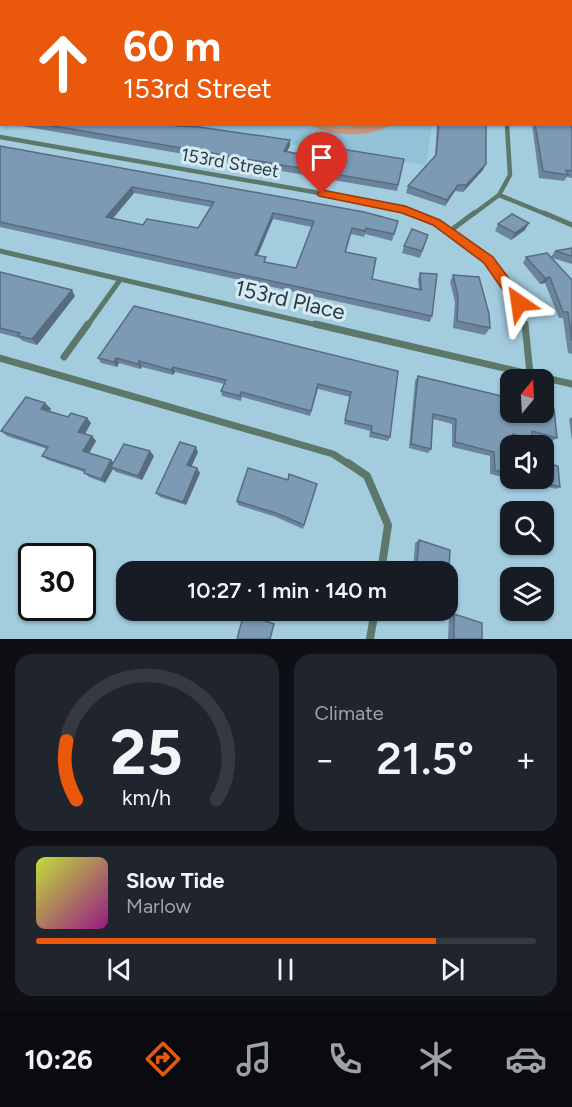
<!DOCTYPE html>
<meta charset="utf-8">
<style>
body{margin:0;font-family:Figtree,sans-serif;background:#20242c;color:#f1f3f6;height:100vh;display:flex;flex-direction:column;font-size:22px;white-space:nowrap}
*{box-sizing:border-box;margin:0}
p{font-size:20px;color:#9ea1a6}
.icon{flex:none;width:33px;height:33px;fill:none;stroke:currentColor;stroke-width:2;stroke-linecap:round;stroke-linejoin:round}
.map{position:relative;height:639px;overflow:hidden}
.drawer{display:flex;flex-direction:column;gap:15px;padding:15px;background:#0d0f14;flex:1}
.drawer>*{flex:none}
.guide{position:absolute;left:0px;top:0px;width:573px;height:126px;box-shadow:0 2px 4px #0004;background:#ea580c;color:#fff;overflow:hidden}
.needle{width:39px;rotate:18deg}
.controls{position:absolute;left:500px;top:369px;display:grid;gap:12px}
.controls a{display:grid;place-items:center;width:54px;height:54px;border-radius:12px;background:#171b24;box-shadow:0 2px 4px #0004;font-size:30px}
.speed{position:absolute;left:18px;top:543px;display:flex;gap:12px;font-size:30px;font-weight:700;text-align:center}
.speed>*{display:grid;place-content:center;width:78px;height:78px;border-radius:50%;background:#171b24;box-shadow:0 2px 4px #0004;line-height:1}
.speed .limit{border:3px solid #111;border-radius:9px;background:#fff;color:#111}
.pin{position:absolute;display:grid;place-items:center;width:51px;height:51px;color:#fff;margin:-62px -26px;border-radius:50% 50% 50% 0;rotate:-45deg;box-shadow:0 0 6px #0007}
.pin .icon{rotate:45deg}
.me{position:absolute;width:66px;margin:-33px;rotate:328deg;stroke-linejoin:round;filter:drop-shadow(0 0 4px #0008)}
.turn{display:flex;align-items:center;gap:21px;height:126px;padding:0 24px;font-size:27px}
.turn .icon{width:78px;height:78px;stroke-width:2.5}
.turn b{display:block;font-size:42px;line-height:51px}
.big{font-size:45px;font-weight:600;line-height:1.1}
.drawer .card{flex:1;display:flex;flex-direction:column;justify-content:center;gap:9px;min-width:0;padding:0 21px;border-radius:18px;background:#20242c}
.drawer .dial{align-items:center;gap:0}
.dial svg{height:156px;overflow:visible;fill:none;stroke:#363941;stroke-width:7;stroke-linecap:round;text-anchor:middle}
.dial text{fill:#f1f3f6;stroke:none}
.song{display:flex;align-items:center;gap:18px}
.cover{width:72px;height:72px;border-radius:9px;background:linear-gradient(135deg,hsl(70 70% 55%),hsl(310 70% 35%))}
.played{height:6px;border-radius:3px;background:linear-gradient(90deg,#ea580c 80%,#363941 80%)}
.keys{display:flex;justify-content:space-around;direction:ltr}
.heat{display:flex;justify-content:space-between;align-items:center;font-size:33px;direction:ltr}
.drawer .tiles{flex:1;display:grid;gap:15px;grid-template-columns:1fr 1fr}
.card:last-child{grid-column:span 2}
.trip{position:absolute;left:116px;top:561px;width:342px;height:60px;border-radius:18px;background:#171b24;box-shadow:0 2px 4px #0004;font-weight:600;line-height:60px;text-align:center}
.tab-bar{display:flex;height:96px;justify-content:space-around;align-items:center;background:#090b0e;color:#9ea1a6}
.tab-bar .icon{width:42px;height:42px}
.tab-bar .current{color:#ea580c}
.tab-bar b{font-size:27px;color:#f1f3f6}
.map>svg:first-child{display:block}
.built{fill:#91c2d8}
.green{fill:#ca977f}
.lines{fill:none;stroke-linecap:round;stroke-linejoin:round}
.street-far4{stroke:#5d776b;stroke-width:4}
.street-far3{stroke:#5d776b;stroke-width:4.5}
.street-far2{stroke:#5d776b;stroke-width:5}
.street-far1{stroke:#5d776b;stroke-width:7}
.street{stroke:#5d776b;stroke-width:8}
.secondary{fill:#295242;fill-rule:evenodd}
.wall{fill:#6c849b;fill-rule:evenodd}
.shaded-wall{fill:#586c7e}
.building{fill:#7d9ab4;stroke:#586c7e;stroke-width:1.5;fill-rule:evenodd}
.route{fill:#ea580c;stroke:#983908;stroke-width:1.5}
.labels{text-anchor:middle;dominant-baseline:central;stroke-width:6;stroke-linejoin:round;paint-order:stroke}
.far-street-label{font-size:18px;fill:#2a3b42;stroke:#d5eaf3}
.street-label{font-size:22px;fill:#2a3b42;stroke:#d5eaf3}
</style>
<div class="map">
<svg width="572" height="639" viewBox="0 0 572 639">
<rect width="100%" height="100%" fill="#a3cddf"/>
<polygon class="built" points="166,125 432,125 426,165"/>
<path class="green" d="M370,124L391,125C367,139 333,136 309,125L347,127Z"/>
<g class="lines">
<polyline class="street-far4" points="507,124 507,127"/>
<g class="street-far3">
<polyline points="0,137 376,203 419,215"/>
<polyline points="499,195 548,215"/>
<polyline points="472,215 499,195 510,175 507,125"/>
</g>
<g class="street-far2">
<path d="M415,213C465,233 514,271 525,326"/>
<polyline points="544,213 572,225"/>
<polyline points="450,231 474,213"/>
<polyline points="0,251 321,326"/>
<polyline points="87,326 120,280"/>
</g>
<g class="street-far1">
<polyline points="315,324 572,384"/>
<polyline points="525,324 530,374"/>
<polyline points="64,357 88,324"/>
<polyline points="0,358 333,454 350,465"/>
</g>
<g class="street">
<polyline points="348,463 367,476 388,525 381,572"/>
<polyline points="370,639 375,610"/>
</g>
<g class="secondary">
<polygon points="82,0 87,0 80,2"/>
<rect x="0" y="44" width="2" height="4"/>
</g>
</g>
<g class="wall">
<polygon points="143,0 338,0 338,2 248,2 239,1 238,2 141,2"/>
<polygon points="572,121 572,178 567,177 564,181 539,178 532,124 572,124"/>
<polygon points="10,124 166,124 290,146 287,151 318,157 404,159 397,191"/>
<polygon points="437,124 486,124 483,170 463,192 455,191 445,206 406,193 408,186 435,157"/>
<path d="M0,146L398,221L392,241L365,234L364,237L351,234L346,252L372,279L419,289L418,279L420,273L432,316L430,322L0,227ZM134,193L211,207L198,228L143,225L113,218ZM273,219L312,227L296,268L266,262L258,255Z"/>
<polygon points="498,224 525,230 511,240 495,231"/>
<polygon points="428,235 420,258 402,253 404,246"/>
<polygon points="572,248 572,264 552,258 572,280 572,354 568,353 563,318 559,318 545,283 540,284 523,263 526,257 551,257 555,251"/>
<polygon points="0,272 75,296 37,345 23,341 19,338 0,333"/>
<polygon points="453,275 490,328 485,335 453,328 455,302 450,282"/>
<polygon points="134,306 398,371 390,437 388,441 369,437 370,431 344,424 350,397 318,389 310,416 242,397 241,401 222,396 221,391 224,384 175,372 173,375 142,367 140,369 119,363 117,367 101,363 98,358"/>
<polygon points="418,376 557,438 551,442 532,437 532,439 527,444 514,440 510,446 510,478 511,478 511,479 490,474 490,456 452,447 452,424 433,419 431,449 428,453 409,448 415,381"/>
<polygon points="45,403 51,409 49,411 68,417 87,418 91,423 85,434 92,436 96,441 89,453 111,460 114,463 154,456 142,480 116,472 113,469 105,483 89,477 84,472 48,460 42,456 47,449 7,436 1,431"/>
<polygon points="572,417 572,441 569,419"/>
<polygon points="198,452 191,466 200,473 186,505 160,497 156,493"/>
<polygon points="534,478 543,478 560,487 556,489 535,483"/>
<polygon points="288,480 317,484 303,529 276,517 238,505 237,501"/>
<polygon points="419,540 450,550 448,591 447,592 447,572 413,572 415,543"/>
<polygon points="454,614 482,639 448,639 449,615"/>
</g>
<g class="shaded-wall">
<polygon points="230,0 239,0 239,1 238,2 230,2"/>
<polygon points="290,140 290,146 284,157 284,151"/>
<polygon points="486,164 483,170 463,192 466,185"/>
<polygon points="458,185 455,191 445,206 447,200"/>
<polygon points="132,187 134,193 109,223 106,217"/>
<polygon points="273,213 273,219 255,261 255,255"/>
<polygon points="529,223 525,230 511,240 515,233"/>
<polygon points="550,277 545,283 540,284 545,278"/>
<polygon points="72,290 75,296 37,345 32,339"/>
<polygon points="116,358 119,363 117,367 114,362"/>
<polygon points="139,361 142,367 140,369 138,364"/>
<polygon points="173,367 175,372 173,375 171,370"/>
<polygon points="45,403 51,409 47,414 41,409"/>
<polygon points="87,418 91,423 83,437 78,432"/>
<polygon points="92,436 96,441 88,455 83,451"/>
<polygon points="196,447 198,452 190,470 187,465"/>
<polygon points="150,451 154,456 142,480 138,476"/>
<polygon points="111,460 115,464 111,467 113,469 105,483 101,479"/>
<polygon points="197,468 200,473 186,505 183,502"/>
</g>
<g class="building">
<polygon points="143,0 209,0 207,2 141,2"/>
<polygon points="289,0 336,0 335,2 291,2 292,0"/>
<rect x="456" y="0" width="30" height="2"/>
<polygon points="516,0 572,0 572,55 572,2 516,2"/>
<polygon points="0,95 2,96 2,118 0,117"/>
<polygon points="572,121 572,171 566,170 568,175 543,171 535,124 572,124"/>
<polygon points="42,124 166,124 177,126 199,127 290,140 284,151 293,153 318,157 323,146 404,159 398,185"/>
<polygon points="439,124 486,124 486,164 466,185 458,185 447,200 408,186 436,155"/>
<path d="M0,146L364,212L398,221L394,234L366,228L365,231L352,228L345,252L376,258L372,279L421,290L420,273L437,274L432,316L0,222ZM132,187L214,202L198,228L147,219L143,225L106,217ZM273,213L314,221L296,268L264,262L266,257L255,255Z"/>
<polygon points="512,214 529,223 515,233 498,224"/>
<polygon points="412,229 428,235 422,251 404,246"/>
<polygon points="572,248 572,256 555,251"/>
<polygon points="547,253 572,280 572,341 568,312 563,312 550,277 545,278 526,257"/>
<polygon points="0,272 72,290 32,339 18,336 20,333 0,328"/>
<polygon points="453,275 479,277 489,314 490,328 457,321 458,296"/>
<polygon points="134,306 398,371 390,437 371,432 372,426 345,420 351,392 318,384 311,411 241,392 240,396 221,391 226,380 173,367 171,370 139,361 138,364 116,358 114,362 98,358"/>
<polygon points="418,376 510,398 510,412 543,412 543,406 554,409 557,438 532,431 532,439 513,434 514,446 510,446 510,474 495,470 494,452 455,442 456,419 433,414 431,449 411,444"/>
<polygon points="26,397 45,403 41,409 68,417 71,413 87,418 78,432 92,436 83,451 111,460 101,479 84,473 85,470 42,456 48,447 1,431"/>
<polygon points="180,442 196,447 187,465 197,468 183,502 156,493"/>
<polygon points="124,444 150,451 138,476 111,467"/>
<polygon points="543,462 558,466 560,487 538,481 538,478 543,478"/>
<polygon points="248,468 288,480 289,474 317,484 304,525 276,513 237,501"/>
<polygon points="419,540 450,550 448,591 447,591 447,572 416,572"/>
<polygon points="244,613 274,624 270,639 237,639"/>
<polygon points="454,614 482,623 482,639 454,639"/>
</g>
<polygon class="route" points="322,190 405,206 440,220 493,257 524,299 525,303 524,306 514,306 484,263 433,225 402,213 319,196 317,194"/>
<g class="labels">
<g class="far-street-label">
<text transform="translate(230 163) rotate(10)">153rd Street</text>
</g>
<g class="street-label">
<text transform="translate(290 300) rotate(13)">153rd Place</text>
</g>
</g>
</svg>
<div class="controls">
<a><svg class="needle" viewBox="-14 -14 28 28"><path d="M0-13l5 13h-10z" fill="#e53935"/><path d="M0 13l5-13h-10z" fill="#9ea1a6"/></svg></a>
<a><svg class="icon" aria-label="sound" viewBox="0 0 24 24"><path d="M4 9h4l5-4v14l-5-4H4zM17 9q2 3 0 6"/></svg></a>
<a><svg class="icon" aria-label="search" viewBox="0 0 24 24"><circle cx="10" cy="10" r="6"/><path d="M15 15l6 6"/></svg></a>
<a><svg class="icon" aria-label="layers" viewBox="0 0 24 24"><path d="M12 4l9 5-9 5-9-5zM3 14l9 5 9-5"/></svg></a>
</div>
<div class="speed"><div class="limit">30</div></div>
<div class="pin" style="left:322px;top:194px;background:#d93025"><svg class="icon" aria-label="arrive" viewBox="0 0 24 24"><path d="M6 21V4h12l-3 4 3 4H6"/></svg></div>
<svg class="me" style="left:519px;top:303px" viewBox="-20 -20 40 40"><path d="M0-17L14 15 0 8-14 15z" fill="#ea580c" stroke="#fff" stroke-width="4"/></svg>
<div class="trip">10:27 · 1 min · 140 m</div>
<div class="guide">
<div class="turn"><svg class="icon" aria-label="ahead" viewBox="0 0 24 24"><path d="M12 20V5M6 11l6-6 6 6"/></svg><div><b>60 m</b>153rd Street</div></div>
</div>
</div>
<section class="drawer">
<div class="tiles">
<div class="card dial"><svg viewBox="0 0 100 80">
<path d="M14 69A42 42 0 1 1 86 69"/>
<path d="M14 69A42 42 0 0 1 9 39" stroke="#ea580c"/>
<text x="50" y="56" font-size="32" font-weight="700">25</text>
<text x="50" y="72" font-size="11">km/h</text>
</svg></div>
<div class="card"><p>Climate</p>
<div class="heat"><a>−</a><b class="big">21.5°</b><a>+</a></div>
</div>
<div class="card">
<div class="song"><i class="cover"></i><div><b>Slow Tide</b><p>Marlow</p></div></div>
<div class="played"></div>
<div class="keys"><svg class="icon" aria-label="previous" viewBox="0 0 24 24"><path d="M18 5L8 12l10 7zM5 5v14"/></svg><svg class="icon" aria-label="pause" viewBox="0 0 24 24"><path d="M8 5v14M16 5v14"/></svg><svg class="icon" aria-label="next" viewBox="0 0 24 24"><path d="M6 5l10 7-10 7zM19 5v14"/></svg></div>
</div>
</div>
</section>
<nav class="tab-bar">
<b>10:26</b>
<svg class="icon current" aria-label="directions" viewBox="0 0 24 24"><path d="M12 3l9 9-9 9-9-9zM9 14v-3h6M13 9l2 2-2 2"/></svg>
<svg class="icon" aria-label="music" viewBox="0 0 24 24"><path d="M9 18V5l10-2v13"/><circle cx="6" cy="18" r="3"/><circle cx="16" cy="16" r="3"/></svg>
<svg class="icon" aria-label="phone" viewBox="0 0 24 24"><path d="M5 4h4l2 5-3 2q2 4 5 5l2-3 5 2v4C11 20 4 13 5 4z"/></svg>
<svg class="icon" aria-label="climate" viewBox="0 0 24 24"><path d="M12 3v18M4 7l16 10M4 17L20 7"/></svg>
<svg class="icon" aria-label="car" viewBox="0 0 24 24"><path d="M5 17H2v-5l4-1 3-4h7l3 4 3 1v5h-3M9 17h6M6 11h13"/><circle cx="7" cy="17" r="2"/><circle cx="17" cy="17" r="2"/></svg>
</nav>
